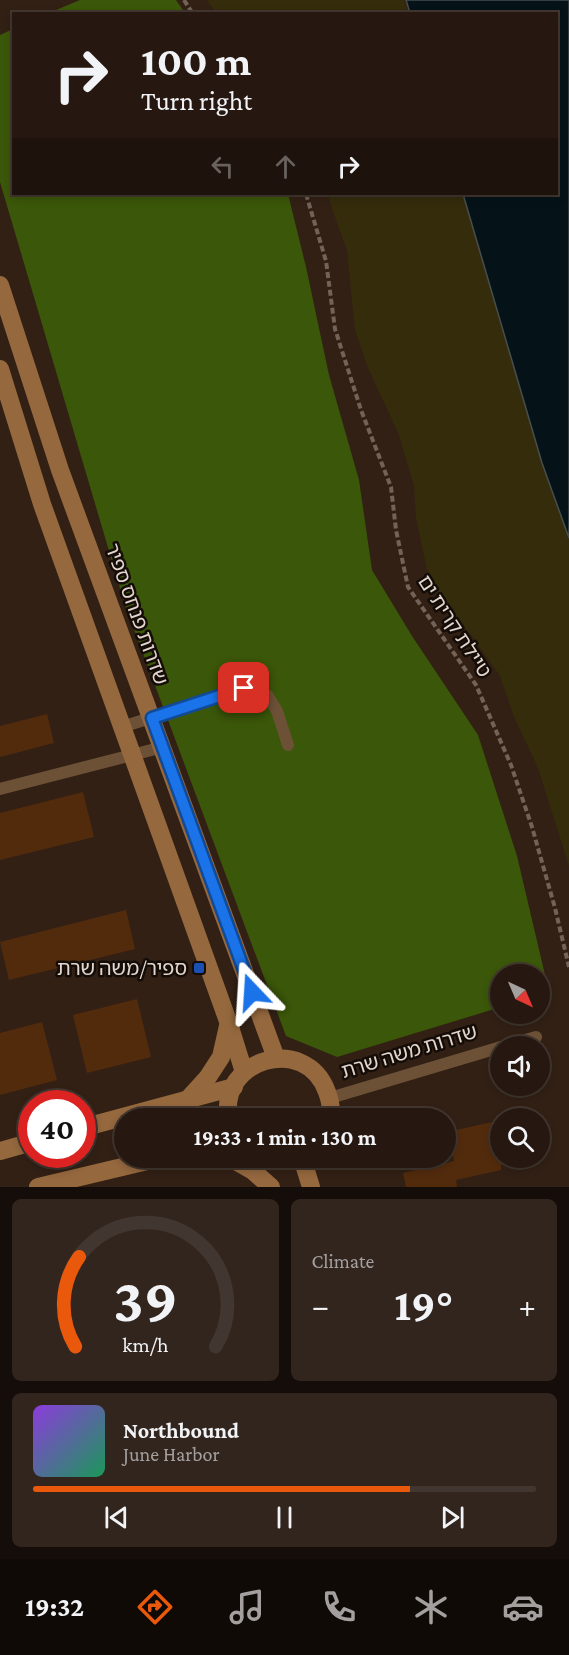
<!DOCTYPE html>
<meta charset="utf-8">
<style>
body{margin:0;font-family:"Crimson Pro","Noto Sans Hebrew",serif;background:#32251e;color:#f1f3f6;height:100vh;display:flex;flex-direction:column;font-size:22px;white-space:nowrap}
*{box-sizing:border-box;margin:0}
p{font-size:20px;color:#a4a09f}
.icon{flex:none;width:33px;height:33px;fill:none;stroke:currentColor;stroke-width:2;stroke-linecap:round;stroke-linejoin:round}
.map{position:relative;height:1187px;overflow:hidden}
.sheet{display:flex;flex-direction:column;gap:12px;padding:12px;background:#150d09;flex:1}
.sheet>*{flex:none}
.banner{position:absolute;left:12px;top:12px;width:546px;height:183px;border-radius:0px;box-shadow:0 3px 9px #0003,0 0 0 2px #423730;background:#261810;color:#f1f3f6;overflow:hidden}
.needle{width:39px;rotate:136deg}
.controls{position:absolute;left:490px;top:964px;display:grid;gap:12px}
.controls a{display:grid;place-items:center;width:60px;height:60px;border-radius:50%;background:#261810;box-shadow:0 3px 9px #0003,0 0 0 2px #423730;font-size:30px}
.speed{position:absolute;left:18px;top:1090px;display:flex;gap:12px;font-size:30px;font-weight:700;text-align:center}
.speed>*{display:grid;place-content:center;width:78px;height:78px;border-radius:50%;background:#261810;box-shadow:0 3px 9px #0003,0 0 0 2px #423730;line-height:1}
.speed .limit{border:9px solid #d22;background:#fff;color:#111}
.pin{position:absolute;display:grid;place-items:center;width:51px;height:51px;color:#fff;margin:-26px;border-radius:12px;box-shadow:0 3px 9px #0006}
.me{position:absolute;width:66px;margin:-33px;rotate:340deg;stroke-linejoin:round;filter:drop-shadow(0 0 4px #0008)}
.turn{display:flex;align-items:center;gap:21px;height:126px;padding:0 30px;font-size:27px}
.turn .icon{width:78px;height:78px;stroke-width:2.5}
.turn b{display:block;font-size:42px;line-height:51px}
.lanes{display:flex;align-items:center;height:57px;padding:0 30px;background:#0003;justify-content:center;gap:30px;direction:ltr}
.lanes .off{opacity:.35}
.big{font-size:45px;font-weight:700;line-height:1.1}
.sheet .widget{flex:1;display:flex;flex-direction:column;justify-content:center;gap:9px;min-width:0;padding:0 21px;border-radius:9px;background:#32251e}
.sheet .dial{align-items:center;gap:0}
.dial svg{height:156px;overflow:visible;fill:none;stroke:#423730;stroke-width:7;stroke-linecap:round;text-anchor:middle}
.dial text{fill:#f1f3f6;stroke:none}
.song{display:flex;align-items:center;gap:18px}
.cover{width:72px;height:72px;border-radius:9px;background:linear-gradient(135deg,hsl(270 70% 55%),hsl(150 70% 35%))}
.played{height:6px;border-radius:3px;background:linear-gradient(90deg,#ea580c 75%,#423730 75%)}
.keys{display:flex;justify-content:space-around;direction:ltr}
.heat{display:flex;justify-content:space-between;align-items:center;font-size:33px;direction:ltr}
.sheet .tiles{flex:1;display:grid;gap:12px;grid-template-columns:1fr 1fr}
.widget:last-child{grid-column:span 2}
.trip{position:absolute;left:114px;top:1108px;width:342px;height:60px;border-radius:30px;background:#261810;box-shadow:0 3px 9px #0003,0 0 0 2px #423730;font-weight:700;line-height:60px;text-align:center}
.menu{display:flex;height:96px;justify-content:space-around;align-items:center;background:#0f0a06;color:#a4a09f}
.menu .icon{width:42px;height:42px}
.menu .on{color:#ea580c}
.menu b{font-size:27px;color:#f1f3f6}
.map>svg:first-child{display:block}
.green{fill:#3b5709}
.sand{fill:#342c0b}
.water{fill:#051319;stroke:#484e4f;stroke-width:1.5}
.building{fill:#522b0d}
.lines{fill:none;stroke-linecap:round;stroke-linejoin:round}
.path{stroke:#726258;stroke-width:4;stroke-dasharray:6 3;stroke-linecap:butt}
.lane{stroke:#6d5137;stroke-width:12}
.secondary{stroke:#95683e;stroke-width:18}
.route-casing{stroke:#114b97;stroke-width:15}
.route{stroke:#1a73e8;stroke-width:10}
.transit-dot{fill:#1a4fb4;stroke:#140c07;stroke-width:2}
.labels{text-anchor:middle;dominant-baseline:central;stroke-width:5;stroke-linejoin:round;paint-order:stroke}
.street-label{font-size:20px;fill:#e3d6ce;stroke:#140c07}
.poi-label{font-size:20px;fill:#e3d6ce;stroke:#140c07;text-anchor:end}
</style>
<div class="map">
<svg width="569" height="1187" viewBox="0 0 569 1187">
<rect width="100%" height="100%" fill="#322015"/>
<g class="green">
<polygon points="80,0 176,0 185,13 49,13"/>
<polygon points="13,29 14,194 288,194 306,267 329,375 359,480 372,570 412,636 478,735 517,856 549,992 540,995 540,975 501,975 501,1007 337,1057 286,1036 125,605 0,182 0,35"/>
</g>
<g class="sand">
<polygon points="207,0 404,0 408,13 216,13"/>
<polygon points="327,194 466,194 569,483 569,866 538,768 514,717 500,676 472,636 445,607 434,590 427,570 416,518 414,486 399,435 368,368 355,330 347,251"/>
</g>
<polygon class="water" points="406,0 569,0 569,538 542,463 463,194 556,194 556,14 410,13"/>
<g class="building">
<polygon points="47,714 54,743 0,757 0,726"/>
<polygon points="83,792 94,837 0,860 0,813"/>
<polygon points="126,910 135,949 9,980 0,942"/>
<polygon points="137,999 151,1057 87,1073 73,1015"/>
<polygon points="42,1022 57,1080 0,1095 0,1033"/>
<polygon points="492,1122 498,1148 501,1148 501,1170 456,1180 457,1187 406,1187 403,1173 454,1161 447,1132"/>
</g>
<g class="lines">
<g class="path">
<polyline points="184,0 193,14"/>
<polyline points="306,194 326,261 335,329 361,410 391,487 396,530 408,587 476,685 511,765 532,827 555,908 569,967"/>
</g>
<g class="lane">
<polyline points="122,727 244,688 268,696 277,711 288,745"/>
<polyline points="0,789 163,747"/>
<polyline points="501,1047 536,1037"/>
<polyline points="330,1098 501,1047"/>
</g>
<g class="secondary">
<polyline points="0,285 60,470 276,1058"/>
<polyline points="0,369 42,504 229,1024 244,1072"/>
<polyline points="188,1099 208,1077 221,1057 228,1026"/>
<path d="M229,1119C217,1059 306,1033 327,1092C330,1100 332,1110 330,1119"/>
<polyline points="82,1128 234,1087"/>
<polyline points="0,1151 32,1142"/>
<polyline points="230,1158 253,1171 271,1187"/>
<polyline points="263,1158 278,1161 295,1158"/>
<polyline points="302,1158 311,1187"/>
<polyline points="38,1187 160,1158"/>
</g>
</g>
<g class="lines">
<defs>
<polyline id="route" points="244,688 152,718 252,992"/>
</defs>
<use href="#route" class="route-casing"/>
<use href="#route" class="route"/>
</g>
<rect class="transit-dot" x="193" y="962" width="12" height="12" rx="3"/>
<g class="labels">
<g class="street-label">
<text transform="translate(137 614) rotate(70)">שדרות פנחס ספיר</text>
<text transform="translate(455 626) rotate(57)">טיילת קרית ים</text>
<text transform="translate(409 1051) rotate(-17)">שדרות משה שרת</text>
</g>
<g class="poi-label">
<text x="187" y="968">ספיר/משה שרת</text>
</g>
</g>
</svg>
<div class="controls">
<a><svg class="needle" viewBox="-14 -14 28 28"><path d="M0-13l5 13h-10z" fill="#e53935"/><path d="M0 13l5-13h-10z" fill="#a4a09f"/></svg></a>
<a><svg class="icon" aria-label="sound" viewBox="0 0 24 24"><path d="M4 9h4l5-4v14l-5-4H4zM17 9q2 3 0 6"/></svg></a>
<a><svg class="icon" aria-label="search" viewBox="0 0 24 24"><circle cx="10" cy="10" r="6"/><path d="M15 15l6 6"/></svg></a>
</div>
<div class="speed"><div class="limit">40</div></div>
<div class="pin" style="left:244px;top:688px;background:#d93025"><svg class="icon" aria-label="arrive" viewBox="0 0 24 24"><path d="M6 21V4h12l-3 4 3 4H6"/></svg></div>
<svg class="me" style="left:252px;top:992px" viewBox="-20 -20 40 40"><path d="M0-17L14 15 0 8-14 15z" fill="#1a73e8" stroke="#fff" stroke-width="4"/></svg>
<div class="trip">19:33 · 1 min · 130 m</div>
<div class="banner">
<div class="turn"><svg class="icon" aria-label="right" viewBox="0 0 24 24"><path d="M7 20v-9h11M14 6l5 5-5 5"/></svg><div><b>100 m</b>Turn right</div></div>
<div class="lanes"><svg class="icon off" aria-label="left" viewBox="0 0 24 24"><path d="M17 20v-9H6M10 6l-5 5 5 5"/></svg><svg class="icon off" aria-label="ahead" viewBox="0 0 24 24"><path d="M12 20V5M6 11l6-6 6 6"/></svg><svg class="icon" aria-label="right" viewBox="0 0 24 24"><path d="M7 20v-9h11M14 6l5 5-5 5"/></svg></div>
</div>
</div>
<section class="sheet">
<div class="tiles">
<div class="widget dial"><svg viewBox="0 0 100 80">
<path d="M14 69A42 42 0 1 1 86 69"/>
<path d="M14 69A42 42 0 0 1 16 23" stroke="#ea580c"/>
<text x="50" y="56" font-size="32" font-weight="700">39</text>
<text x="50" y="72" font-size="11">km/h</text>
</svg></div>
<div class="widget"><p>Climate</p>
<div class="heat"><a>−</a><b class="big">19°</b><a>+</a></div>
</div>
<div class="widget">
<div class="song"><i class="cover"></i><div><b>Northbound</b><p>June Harbor</p></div></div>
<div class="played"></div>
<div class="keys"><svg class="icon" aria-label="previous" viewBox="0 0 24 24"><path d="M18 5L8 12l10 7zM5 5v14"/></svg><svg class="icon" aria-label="pause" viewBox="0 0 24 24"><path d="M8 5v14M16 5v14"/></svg><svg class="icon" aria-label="next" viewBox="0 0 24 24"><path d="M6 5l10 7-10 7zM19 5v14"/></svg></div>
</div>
</div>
</section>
<nav class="menu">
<b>19:32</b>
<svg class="icon on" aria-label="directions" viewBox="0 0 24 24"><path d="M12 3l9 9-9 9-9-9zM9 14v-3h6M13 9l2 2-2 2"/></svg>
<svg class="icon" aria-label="music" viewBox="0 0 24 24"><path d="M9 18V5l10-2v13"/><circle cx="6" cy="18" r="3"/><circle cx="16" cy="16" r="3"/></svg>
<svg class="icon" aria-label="phone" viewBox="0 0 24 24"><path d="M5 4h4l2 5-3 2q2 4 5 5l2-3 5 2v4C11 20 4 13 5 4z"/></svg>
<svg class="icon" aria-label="climate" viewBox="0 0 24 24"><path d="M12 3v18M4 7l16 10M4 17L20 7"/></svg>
<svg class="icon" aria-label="car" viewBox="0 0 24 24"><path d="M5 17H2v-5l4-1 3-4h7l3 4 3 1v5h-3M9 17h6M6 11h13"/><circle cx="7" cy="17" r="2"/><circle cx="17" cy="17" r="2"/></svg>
</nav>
